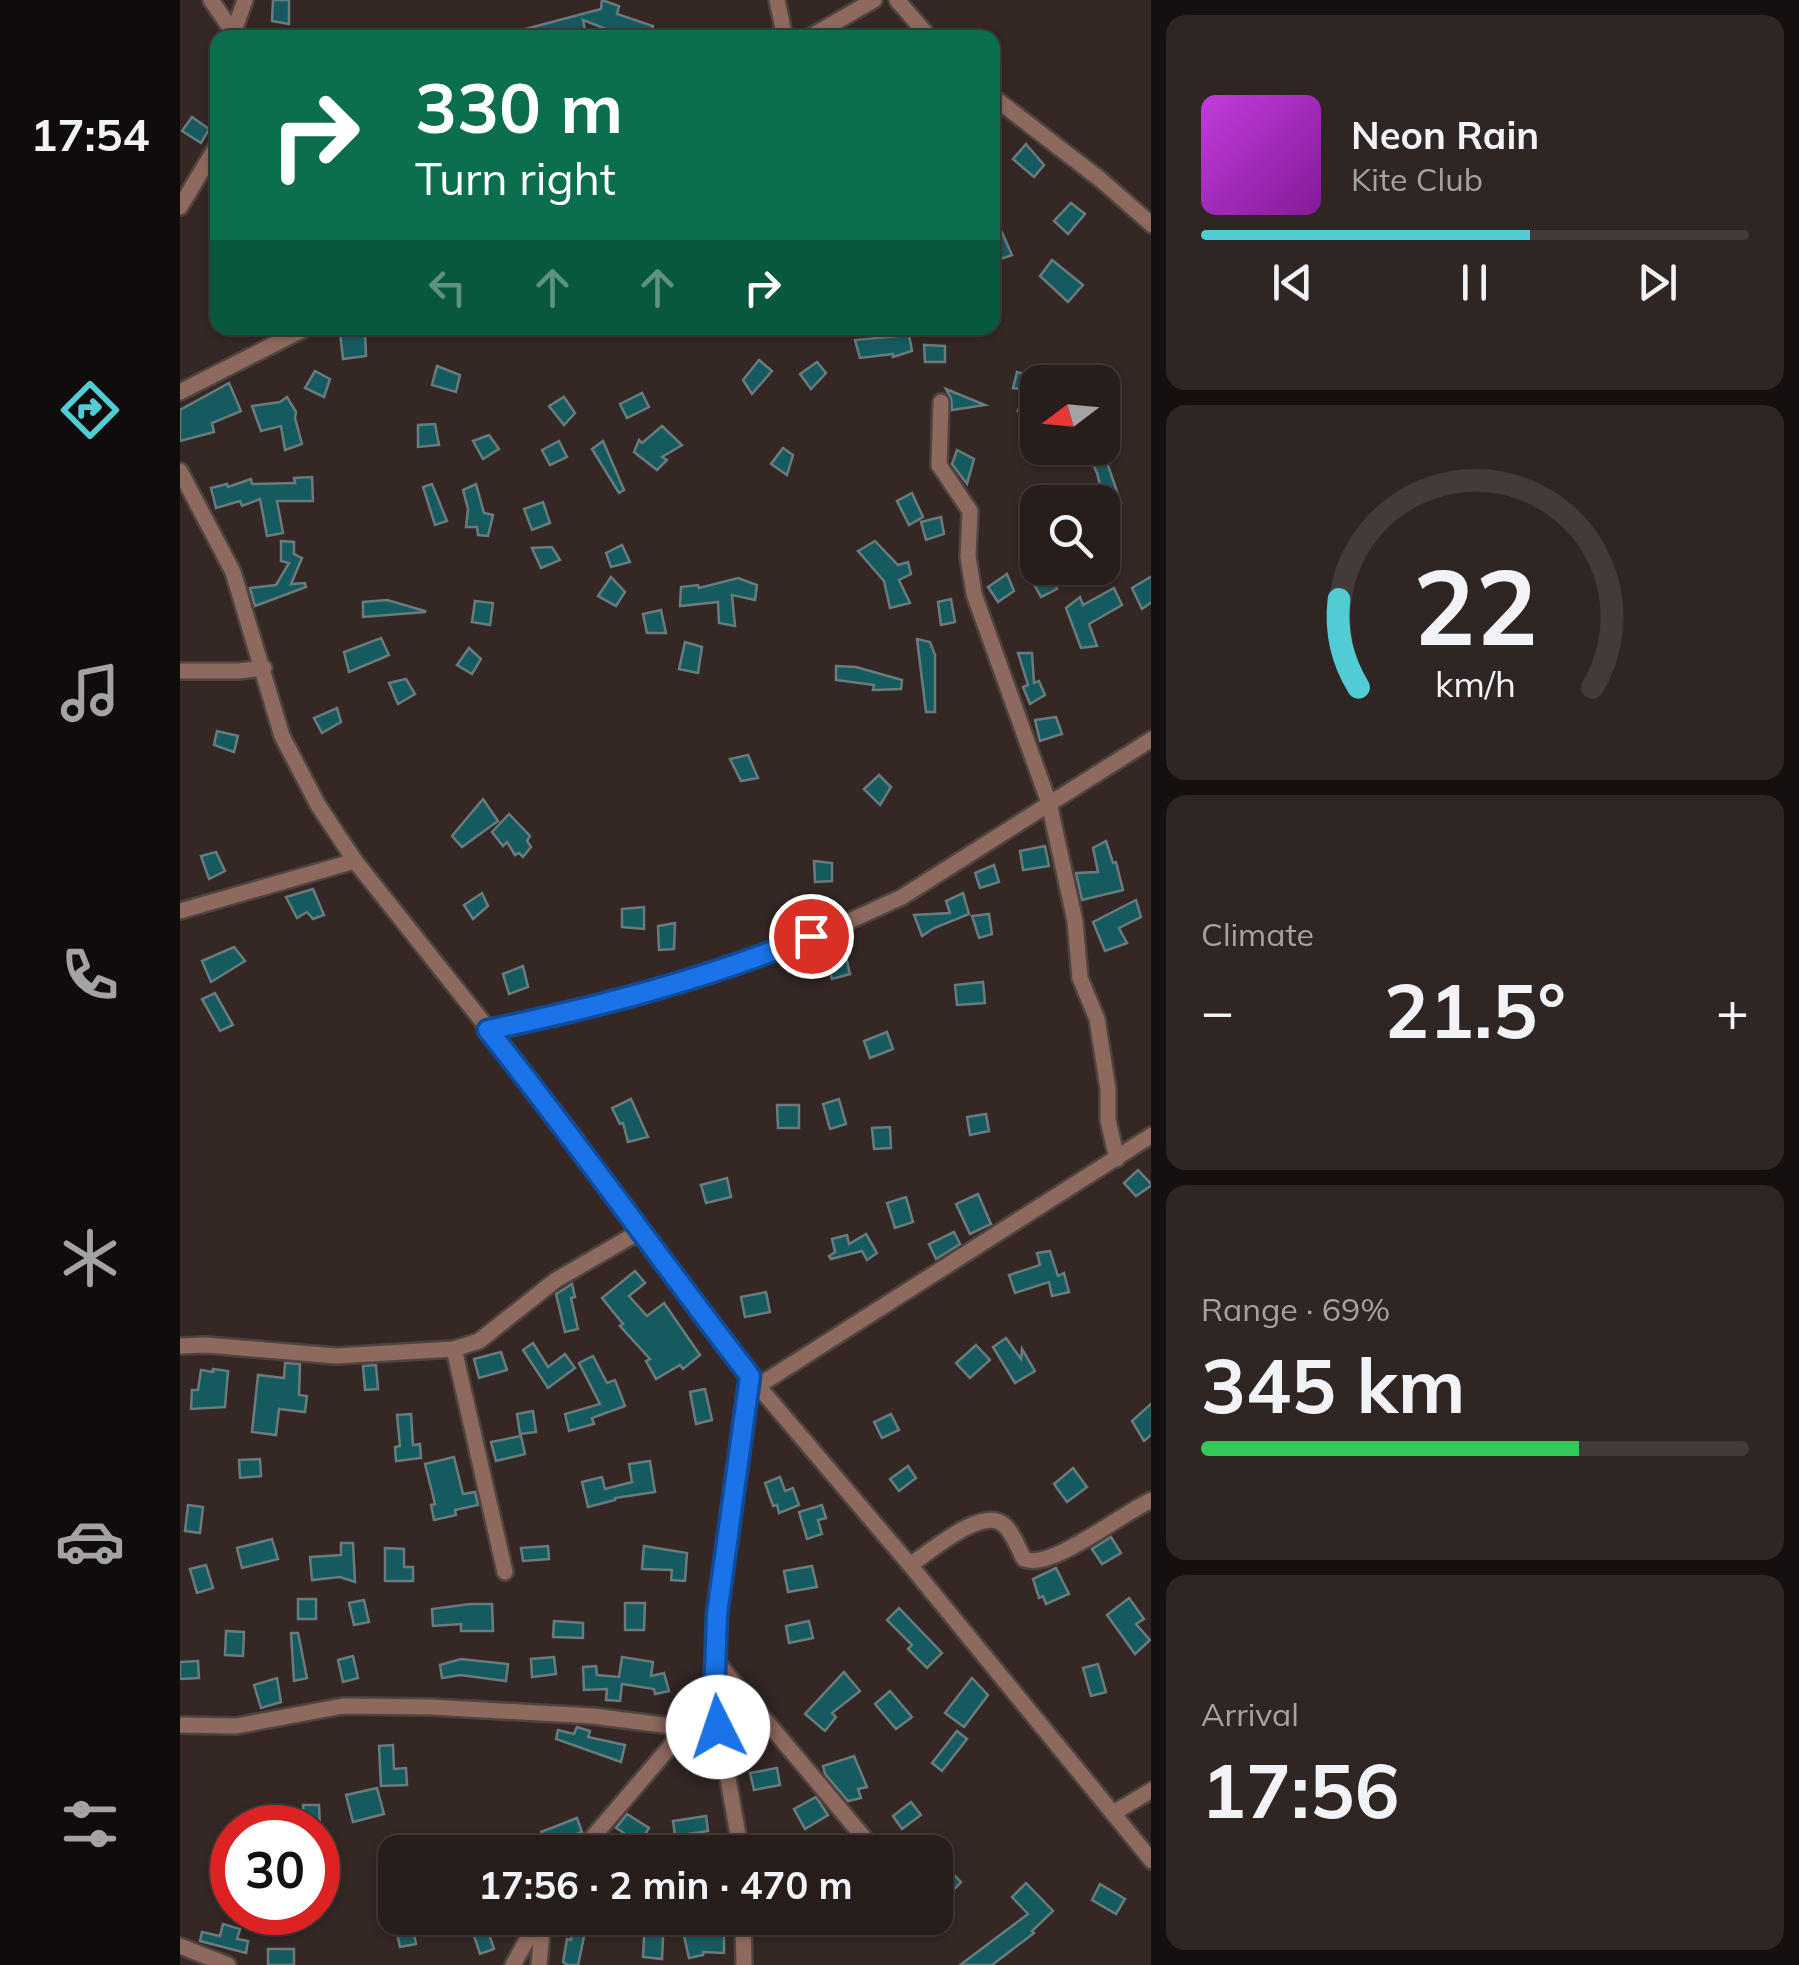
<!DOCTYPE html>
<meta charset="utf-8">
<style>
body{margin:0;font-family:Mulish,sans-serif;background:#2f2624;color:#f1f3f6;height:100vh;display:flex;flex-direction:column;font-size:38px;white-space:nowrap}
*{box-sizing:border-box;margin:0}
p{font-size:32px;color:#a4a2a3}
.icon{flex:none;width:55px;height:55px;fill:none;stroke:currentColor;stroke-width:2;stroke-linecap:round;stroke-linejoin:round}
.map{position:relative;flex:1;overflow:hidden}
.drawer{display:flex;flex-direction:column;gap:15px;padding:15px;background:#15100f;width:648px}
.drawer>*{flex:none}
.banner{position:absolute;left:30px;top:30px;width:790px;height:305px;border-radius:20px;box-shadow:0 2px 8px #0004,0 0 0 2px #433b3a;background:#0b6e4f;color:#fff;overflow:hidden}
.needle{width:65px;rotate:254deg}
.buttons{position:absolute;left:840px;top:365px;display:grid;gap:20px}
.buttons a{display:grid;place-items:center;width:100px;height:100px;border-radius:20px;background:#271d1b;box-shadow:0 2px 8px #0004,0 0 0 2px #433b3a;font-size:50px}
.speed{position:absolute;left:30px;top:1805px;display:flex;gap:20px;font-size:50px;font-weight:700;text-align:center}
.speed>*{display:grid;place-content:center;width:130px;height:130px;border-radius:50%;background:#271d1b;box-shadow:0 2px 8px #0004,0 0 0 2px #433b3a;line-height:1}
.speed .limit{border:15px solid #d22;background:#fff;color:#111}
.pin{position:absolute;display:grid;place-items:center;width:85px;height:85px;color:#fff;margin:-42px;border:5px solid #fff;border-radius:50%;box-shadow:0 2px 10px #0007}
.me{position:absolute;width:110px;margin:-55px;rotate:356deg;stroke-linejoin:round;filter:drop-shadow(0 0 8px #0008)}
.turn{display:flex;align-items:center;gap:35px;height:210px;padding:0 40px;font-size:45px}
.turn .icon{width:130px;height:130px;stroke-width:2.5}
.turn b{display:block;font-size:70px;line-height:85px}
.lanes{display:flex;align-items:center;height:95px;padding:0 40px;background:#0003;justify-content:center;gap:50px;direction:ltr}
.lanes .off{opacity:.35}
.big{font-size:75px;font-weight:700;line-height:1.1}
.drawer .card{flex:1;display:flex;flex-direction:column;justify-content:center;gap:15px;min-width:0;padding:0 35px;border-radius:20px;background:#2f2624}
.drawer .dial{align-items:center;gap:0}
.dial svg{height:260px;overflow:visible;fill:none;stroke:#433b3a;stroke-width:7;stroke-linecap:round;text-anchor:middle}
.dial text{fill:#f1f3f6;stroke:none}
.song{display:flex;align-items:center;gap:30px}
.cover{width:120px;height:120px;border-radius:15px;background:linear-gradient(135deg,hsl(290 70% 55%),hsl(290 70% 35%))}
.played{height:10px;border-radius:5px;background:linear-gradient(90deg,#51ccd4 60%,#433b3a 60%)}
.keys{display:flex;justify-content:space-around;direction:ltr}
.heat{display:flex;justify-content:space-between;align-items:center;font-size:55px;direction:ltr}
.charge{height:15px;border-radius:8px;background:linear-gradient(90deg,#34c759 69%,#433b3a 0)}
.trip{position:absolute;left:198px;top:1835px;width:575px;height:100px;border-radius:20px;background:#271d1b;box-shadow:0 2px 8px #0004,0 0 0 2px #433b3a;font-weight:700;line-height:100px;text-align:center}
main{display:flex;flex:1;min-height:0}
.menu{display:flex;flex-direction:column;width:180px;justify-content:space-around;align-items:center;background:#100c0b;color:#a4a2a3}
.menu .icon{width:70px;height:70px}
.menu .active{color:#51ccd4}
.menu b{font-size:45px;color:#f1f3f6}
.map>svg:first-child{display:block}
.building{fill:#155a5f;stroke:#6a7b7d;stroke-width:2.5}
.lines{fill:none;stroke-linecap:round;stroke-linejoin:round}
.street-casing{stroke:#4f4340;stroke-width:20}
.street{stroke:#8d695e;stroke-width:15}
.route-casing{stroke:#114b97;stroke-width:25}
.route{stroke:#1a73e8;stroke-width:18}
</style>
<main>
<nav class="menu">
<b>17:54</b>
<svg class="icon active" aria-label="directions" viewBox="0 0 24 24"><path d="M12 3l9 9-9 9-9-9zM9 14v-3h6M13 9l2 2-2 2"/></svg>
<svg class="icon" aria-label="music" viewBox="0 0 24 24"><path d="M9 18V5l10-2v13"/><circle cx="6" cy="18" r="3"/><circle cx="16" cy="16" r="3"/></svg>
<svg class="icon" aria-label="phone" viewBox="0 0 24 24"><path d="M5 4h4l2 5-3 2q2 4 5 5l2-3 5 2v4C11 20 4 13 5 4z"/></svg>
<svg class="icon" aria-label="climate" viewBox="0 0 24 24"><path d="M12 3v18M4 7l16 10M4 17L20 7"/></svg>
<svg class="icon" aria-label="car" viewBox="0 0 24 24"><path d="M5 17H2v-5l4-1 3-4h7l3 4 3 1v5h-3M9 17h6M6 11h13"/><circle cx="7" cy="17" r="2"/><circle cx="17" cy="17" r="2"/></svg>
<svg class="icon" aria-label="filters" viewBox="0 0 24 24"><path d="M4 7h16M4 17h16"/><circle cx="9" cy="7" r="2"/><circle cx="15" cy="17" r="2"/></svg>
</nav>
<div class="map">
<svg width="972" height="1965" viewBox="0 0 972 1965">
<rect width="100%" height="100%" fill="#342724"/>
<g class="building">
<polygon points="93,0 109,0 109,24 92,21"/>
<polygon points="422,0 439,6 437,14 473,26 470,38 449,38 403,20 406,35 334,38 334,32 421,9"/>
<polygon points="12,117 29,129 21,143 2,131"/>
<polygon points="846,144 864,165 854,177 833,159"/>
<polygon points="891,203 905,214 888,234 874,221"/>
<polygon points="812,210 832,255 812,262"/>
<polygon points="872,260 903,285 888,302 860,276"/>
<polygon points="160,332 185,332 186,356 163,359"/>
<polygon points="729,335 732,351 713,357 713,354 680,358 675,340"/>
<polygon points="744,345 765,346 765,362 745,362"/>
<polygon points="579,360 592,371 572,394 563,380"/>
<polygon points="637,362 646,373 631,389 620,374"/>
<polygon points="257,366 280,375 276,392 252,385"/>
<polygon points="856,367 858,413 838,411 846,390 833,388 837,372 852,376"/>
<polygon points="135,371 150,379 144,397 125,388"/>
<polygon points="49,383 61,411 32,423 34,432 0,441 0,410"/>
<polygon points="766,389 805,405 772,410 771,398"/>
<polygon points="462,393 469,407 447,418 440,404"/>
<polygon points="107,397 116,412 115,418 122,444 105,450 101,426 81,431 72,406 100,402"/>
<polygon points="384,397 395,413 384,425 369,406"/>
<polygon points="255,424 259,445 238,447 238,425"/>
<polygon points="482,426 502,445 482,457 487,460 477,470 454,452 459,440 462,443"/>
<polygon points="309,435 319,449 303,459 293,441"/>
<polygon points="379,441 387,457 370,465 362,450"/>
<polygon points="423,441 444,490 439,493 412,449"/>
<polygon points="603,448 613,455 607,475 591,464"/>
<polygon points="911,448 922,448 941,503 926,509 917,473 907,452"/>
<polygon points="777,450 794,459 787,484 772,464"/>
<polygon points="132,477 133,501 97,501 103,533 87,536 80,499 62,506 60,501 36,508 31,488 47,484 48,487 71,479 72,484 115,483 114,478"/>
<polygon points="252,484 267,521 255,525 243,487"/>
<polygon points="296,484 304,513 313,515 308,536 298,535 297,527 286,527 288,509 283,490"/>
<polygon points="732,493 743,517 729,525 717,501"/>
<polygon points="363,502 370,523 352,530 344,509"/>
<polygon points="761,517 764,534 746,540 741,522"/>
<polygon points="101,541 114,542 114,554 122,558 111,584 125,583 126,587 75,606 70,588 96,585 109,563 101,561"/>
<polygon points="695,541 718,565 728,562 731,574 719,580 730,603 710,608 704,581 678,551"/>
<polygon points="442,545 450,562 431,567 426,553"/>
<polygon points="372,547 380,560 361,568 352,548"/>
<polygon points="869,571 877,589 861,597 851,579"/>
<polygon points="827,574 834,591 818,602 808,587"/>
<polygon points="972,576 972,602 962,609 952,588"/>
<polygon points="431,577 445,592 436,606 418,596"/>
<polygon points="558,578 577,585 575,600 552,595 555,626 539,623 538,602 500,606 501,587 518,585 519,588"/>
<polygon points="934,588 942,605 909,624 917,646 901,648 886,608 900,597 903,605"/>
<polygon points="771,599 775,622 761,625 758,602"/>
<polygon points="207,600 245,611 245,612 183,617 183,602"/>
<polygon points="295,601 313,603 310,625 292,622"/>
<polygon points="481,610 486,633 467,633 463,614"/>
<polygon points="201,638 209,655 169,672 164,652"/>
<polygon points="737,639 750,642 755,655 755,712 746,712"/>
<polygon points="505,642 522,647 518,673 499,669"/>
<polygon points="289,648 301,659 292,674 277,665"/>
<polygon points="838,653 852,653 854,683 859,681 865,695 850,704 843,687 848,685"/>
<polygon points="656,666 676,667 722,680 721,689 693,690 694,685 656,680"/>
<polygon points="226,679 235,694 218,704 209,683"/>
<polygon points="157,708 161,722 142,733 134,718"/>
<polygon points="876,717 882,734 860,741 855,720"/>
<polygon points="37,731 58,736 54,752 34,745"/>
<polygon points="568,755 578,778 561,781 550,759"/>
<polygon points="699,775 711,787 700,805 684,789"/>
<polygon points="303,799 318,821 282,847 272,836"/>
<polygon points="329,814 350,836 347,841 351,847 343,857 339,853 335,855 327,842 323,846 312,832"/>
<polygon points="926,841 933,863 936,862 943,890 902,900 896,873 918,872 913,848"/>
<polygon points="865,846 869,866 843,870 840,851"/>
<polygon points="36,852 45,871 29,879 21,856"/>
<polygon points="634,861 652,863 652,881 635,882"/>
<polygon points="814,865 819,882 800,888 795,873"/>
<polygon points="133,889 144,915 133,919 127,912 117,918 106,897"/>
<polygon points="302,893 308,906 293,919 284,905"/>
<polygon points="783,893 789,914 754,928 742,936 734,915 770,913 766,901"/>
<polygon points="956,900 961,917 939,928 947,943 925,951 913,922"/>
<polygon points="464,907 464,929 442,927 442,909"/>
<polygon points="809,914 812,934 799,938 792,916"/>
<polygon points="495,923 494,949 479,950 478,926"/>
<polygon points="54,947 65,961 31,982 22,961"/>
<polygon points="664,948 670,974 652,979 645,953"/>
<polygon points="343,966 348,987 329,994 323,974"/>
<polygon points="803,982 805,1003 777,1005 775,985"/>
<polygon points="35,993 53,1025 40,1031 22,999"/>
<polygon points="707,1032 713,1049 690,1058 684,1041"/>
<polygon points="451,1099 468,1137 448,1142 443,1123 440,1124 432,1108"/>
<polygon points="659,1099 666,1124 650,1129 643,1104"/>
<polygon points="597,1105 619,1105 619,1128 598,1128"/>
<polygon points="806,1114 809,1131 790,1135 787,1117"/>
<polygon points="710,1127 711,1148 694,1149 692,1128"/>
<polygon points="958,1170 972,1185 956,1196 944,1183"/>
<polygon points="547,1178 551,1197 526,1203 521,1185"/>
<polygon points="798,1194 811,1224 790,1234 776,1204"/>
<polygon points="726,1197 733,1222 715,1228 707,1203"/>
<polygon points="774,1232 780,1244 756,1259 749,1244"/>
<polygon points="686,1234 697,1253 687,1260 682,1251 651,1259 649,1256 655,1252 652,1239 667,1235 669,1244"/>
<polygon points="870,1251 878,1276 884,1273 889,1292 872,1296 869,1282 835,1293 829,1275 860,1265 857,1253"/>
<polygon points="455,1271 465,1283 449,1296 467,1316 484,1303 520,1355 503,1369 500,1365 476,1379 466,1361 470,1359 440,1326 443,1324 422,1298"/>
<polygon points="392,1284 395,1297 391,1298 398,1329 385,1332 376,1294"/>
<polygon points="586,1292 590,1312 565,1317 561,1297"/>
<polygon points="826,1338 841,1359 842,1349 855,1371 835,1383 813,1347"/>
<polygon points="353,1343 368,1367 385,1354 395,1368 368,1388 343,1350"/>
<polygon points="796,1345 810,1360 790,1378 776,1363"/>
<polygon points="321,1352 327,1370 299,1378 294,1359"/>
<polygon points="413,1356 427,1383 435,1380 445,1406 412,1418 414,1424 389,1431 385,1414 420,1404 399,1363"/>
<polygon points="105,1363 120,1364 119,1395 127,1396 125,1412 99,1409 96,1435 72,1432 78,1375 104,1378"/>
<polygon points="196,1365 198,1389 185,1390 183,1366"/>
<polygon points="33,1369 48,1371 45,1407 11,1409 12,1390 18,1390 21,1370 33,1372"/>
<polygon points="525,1389 532,1420 516,1424 510,1392"/>
<polygon points="972,1403 972,1434 964,1441 952,1421"/>
<polygon points="353,1411 356,1432 340,1434 337,1414"/>
<polygon points="231,1414 233,1445 240,1444 241,1458 216,1461 215,1447 220,1446 217,1415"/>
<polygon points="711,1414 719,1430 702,1438 694,1422"/>
<polygon points="341,1436 345,1454 316,1461 311,1442"/>
<polygon points="274,1457 283,1494 295,1492 298,1505 275,1510 276,1515 254,1520 251,1505 255,1504 245,1464"/>
<polygon points="80,1459 81,1476 60,1478 59,1460"/>
<polygon points="470,1461 475,1492 435,1498 435,1500 408,1507 402,1482 422,1477 425,1489 452,1482 449,1464"/>
<polygon points="728,1466 736,1478 719,1491 710,1479"/>
<polygon points="893,1468 907,1487 887,1502 874,1484"/>
<polygon points="600,1477 605,1491 613,1488 619,1505 599,1513 597,1505 593,1506 585,1483"/>
<polygon points="8,1505 23,1507 20,1533 5,1531"/>
<polygon points="642,1505 646,1518 638,1520 642,1534 627,1539 619,1512"/>
<polygon points="931,1537 941,1553 922,1564 912,1549"/>
<polygon points="92,1539 98,1559 62,1568 57,1548"/>
<polygon points="161,1543 173,1543 175,1582 160,1577 132,1580 130,1557 161,1555"/>
<polygon points="368,1546 369,1559 343,1561 341,1548"/>
<polygon points="464,1546 507,1553 505,1581 491,1580 492,1570 462,1569"/>
<polygon points="205,1548 224,1549 224,1567 233,1567 233,1581 205,1581"/>
<polygon points="26,1565 33,1588 17,1593 10,1569"/>
<polygon points="632,1566 637,1587 608,1592 604,1571"/>
<polygon points="876,1568 889,1594 866,1604 863,1596 859,1598 853,1579"/>
<polygon points="949,1598 964,1619 956,1624 970,1640 955,1654 927,1615"/>
<rect x="118" y="1599" width="18" height="20"/>
<polygon points="184,1600 189,1622 174,1625 169,1603"/>
<polygon points="445,1603 465,1603 464,1630 445,1630"/>
<polygon points="290,1604 312,1604 313,1631 281,1631 281,1624 253,1626 252,1609"/>
<polygon points="719,1608 762,1653 747,1668 728,1649 732,1645 707,1620"/>
<polygon points="374,1621 403,1623 403,1638 373,1637"/>
<polygon points="629,1621 633,1638 609,1643 606,1626"/>
<polygon points="46,1631 64,1632 63,1656 45,1655"/>
<polygon points="111,1633 118,1633 127,1678 114,1681"/>
<polygon points="173,1656 178,1678 163,1682 158,1660"/>
<polygon points="374,1657 376,1674 352,1677 351,1659"/>
<polygon points="442,1657 473,1662 471,1676 484,1673 489,1691 475,1694 474,1689 442,1684 440,1701 426,1700 427,1689 404,1690 403,1667 416,1666 417,1675 439,1677"/>
<polygon points="281,1659 328,1664 326,1681 280,1675 262,1678 260,1665"/>
<polygon points="18,1661 19,1678 0,1679 0,1662"/>
<polygon points="918,1664 926,1692 911,1696 903,1668"/>
<polygon points="664,1672 680,1691 652,1713 656,1717 645,1731 625,1714"/>
<polygon points="97,1678 101,1702 81,1708 74,1685"/>
<polygon points="792,1678 808,1695 784,1727 765,1713"/>
<polygon points="710,1691 732,1717 716,1729 695,1704"/>
<polygon points="397,1727 410,1731 408,1737 445,1745 441,1762 376,1739 378,1730 394,1734"/>
<polygon points="777,1731 787,1739 762,1771 752,1763"/>
<polygon points="213,1745 214,1769 226,1768 227,1785 201,1786 199,1746"/>
<polygon points="674,1756 687,1787 678,1789 681,1798 668,1801 645,1774 643,1766"/>
<polygon points="597,1768 600,1785 574,1790 570,1773"/>
<polygon points="197,1788 204,1814 173,1822 166,1795"/>
<polygon points="636,1797 648,1815 625,1829 614,1809"/>
<polygon points="731,1802 741,1815 722,1829 713,1816"/>
<polygon points="123,1805 139,1805 140,1828 124,1828"/>
<polygon points="447,1814 469,1828 460,1843 436,1828"/>
<polygon points="526,1816 528,1831 495,1836 493,1821"/>
<polygon points="397,1818 402,1832 366,1846 361,1832"/>
<polygon points="619,1836 627,1852 582,1852"/>
<polygon points="755,1855 781,1882 765,1899 755,1889"/>
<polygon points="846,1883 873,1911 852,1931 854,1933 812,1965 780,1965 848,1914 832,1897"/>
<polygon points="920,1884 945,1899 936,1914 912,1900"/>
<polygon points="395,1918 408,1918 398,1965 388,1965 383,1962 387,1939 391,1940"/>
<polygon points="465,1918 484,1918 482,1959 463,1957"/>
<polygon points="231,1920 236,1944 220,1947 215,1924"/>
<polygon points="43,1924 60,1929 57,1939 68,1941 66,1953 20,1941 22,1932 40,1936"/>
<polygon points="306,1925 314,1949 300,1954 292,1930"/>
<polygon points="532,1926 544,1926 544,1953 523,1952 523,1955 509,1958 504,1936 531,1930"/>
<rect x="88" y="1949" width="26" height="16"/>
</g>
<g class="lines">
<defs>
<g id="street">
<polyline points="31,0 57,38"/>
<polyline points="597,0 605,38"/>
<polyline points="717,0 750,38"/>
<polyline points="54,31 65,0"/>
<polyline points="628,38 694,0"/>
<polyline points="812,96 921,180 972,225"/>
<polyline points="0,207 38,144"/>
<polyline points="0,392 126,328"/>
<polyline points="761,402 759,465 790,511 788,557 794,594 869,803 895,921 900,978 917,1019 928,1089 928,1120 937,1159"/>
<polyline points="0,471 53,572 102,736 138,805 175,861 391,1133 459,1232 578,1386 730,1565 972,1861"/>
<polyline points="0,671 59,671 84,668"/>
<polyline points="0,911 175,861"/>
<polyline points="308,1030 394,1012 562,964 665,923 722,897 972,739"/>
<polyline points="0,1346 26,1345 156,1356 274,1349 299,1341 376,1280 459,1232"/>
<polyline points="274,1349 325,1572"/>
<polyline points="578,1386 972,1135"/>
<path d="M730,1565C750,1552 801,1507 823,1524C833,1532 838,1548 844,1559C871,1571 943,1512 972,1500"/>
<polyline points="535,1660 696,1852"/>
<polyline points="0,1725 56,1726 163,1706 251,1707 413,1716 506,1728 534,1700"/>
<polyline points="935,1812 972,1790"/>
<polyline points="400,1852 506,1728"/>
<polyline points="561,1852 534,1700 537,1614 570,1376"/>
<polyline points="563,1918 564,1965"/>
<polyline points="0,1946 48,1965"/>
<polyline points="333,1965 359,1918"/>
<polyline points="359,1965 363,1919"/>
</g>
</defs>
<use href="#street" class="street-casing"/>
<use href="#street" class="street"/>
</g>
<g class="lines">
<defs>
<path id="route" d="M538,1727L534,1700L537,1614L570,1376C481,1261 398,1143 308,1030C418,1007 527,979 631,936"/>
</defs>
<use href="#route" class="route-casing"/>
<use href="#route" class="route"/>
</g>
</svg>
<div class="buttons">
<a><svg class="needle" viewBox="-14 -14 28 28"><path d="M0-13l5 13h-10z" fill="#e53935"/><path d="M0 13l5-13h-10z" fill="#a4a2a3"/></svg></a>
<a><svg class="icon" aria-label="search" viewBox="0 0 24 24"><circle cx="10" cy="10" r="6"/><path d="M15 15l6 6"/></svg></a>
</div>
<div class="speed"><div class="limit">30</div></div>
<div class="pin" style="left:631px;top:936px;background:#d93025"><svg class="icon" aria-label="arrive" viewBox="0 0 24 24"><path d="M6 21V4h12l-3 4 3 4H6"/></svg></div>
<svg class="me" style="left:538px;top:1727px" viewBox="-20 -20 40 40"><circle r="19" fill="#fff"/><path d="M0-13L10 11 0 6-10 11z" fill="#1a73e8"/></svg>
<div class="trip">17:56 · 2 min · 470 m</div>
<div class="banner">
<div class="turn"><svg class="icon" aria-label="right" viewBox="0 0 24 24"><path d="M7 20v-9h11M14 6l5 5-5 5"/></svg><div><b>330 m</b>Turn right</div></div>
<div class="lanes"><svg class="icon off" aria-label="left" viewBox="0 0 24 24"><path d="M17 20v-9H6M10 6l-5 5 5 5"/></svg><svg class="icon off" aria-label="ahead" viewBox="0 0 24 24"><path d="M12 20V5M6 11l6-6 6 6"/></svg><svg class="icon off" aria-label="ahead" viewBox="0 0 24 24"><path d="M12 20V5M6 11l6-6 6 6"/></svg><svg class="icon" aria-label="right" viewBox="0 0 24 24"><path d="M7 20v-9h11M14 6l5 5-5 5"/></svg></div>
</div>
</div>
<section class="drawer">
<div class="card">
<div class="song"><i class="cover"></i><div><b>Neon Rain</b><p>Kite Club</p></div></div>
<div class="played"></div>
<div class="keys"><svg class="icon" aria-label="previous" viewBox="0 0 24 24"><path d="M18 5L8 12l10 7zM5 5v14"/></svg><svg class="icon" aria-label="pause" viewBox="0 0 24 24"><path d="M8 5v14M16 5v14"/></svg><svg class="icon" aria-label="next" viewBox="0 0 24 24"><path d="M6 5l10 7-10 7zM19 5v14"/></svg></div>
</div>
<div class="card dial"><svg viewBox="0 0 100 80">
<path d="M14 69A42 42 0 1 1 86 69"/>
<path d="M14 69A42 42 0 0 1 8 42" stroke="#51ccd4"/>
<text x="50" y="56" font-size="32" font-weight="700">22</text>
<text x="50" y="72" font-size="11">km/h</text>
</svg></div>
<div class="card"><p>Climate</p>
<div class="heat"><a>−</a><b class="big">21.5°</b><a>+</a></div>
</div>
<div class="card"><p>Range · 69%</p><b class="big">345 km</b><div class="charge"></div></div>
<div class="card"><p>Arrival</p><b class="big">17:56</b></div>
</section>
</main>
